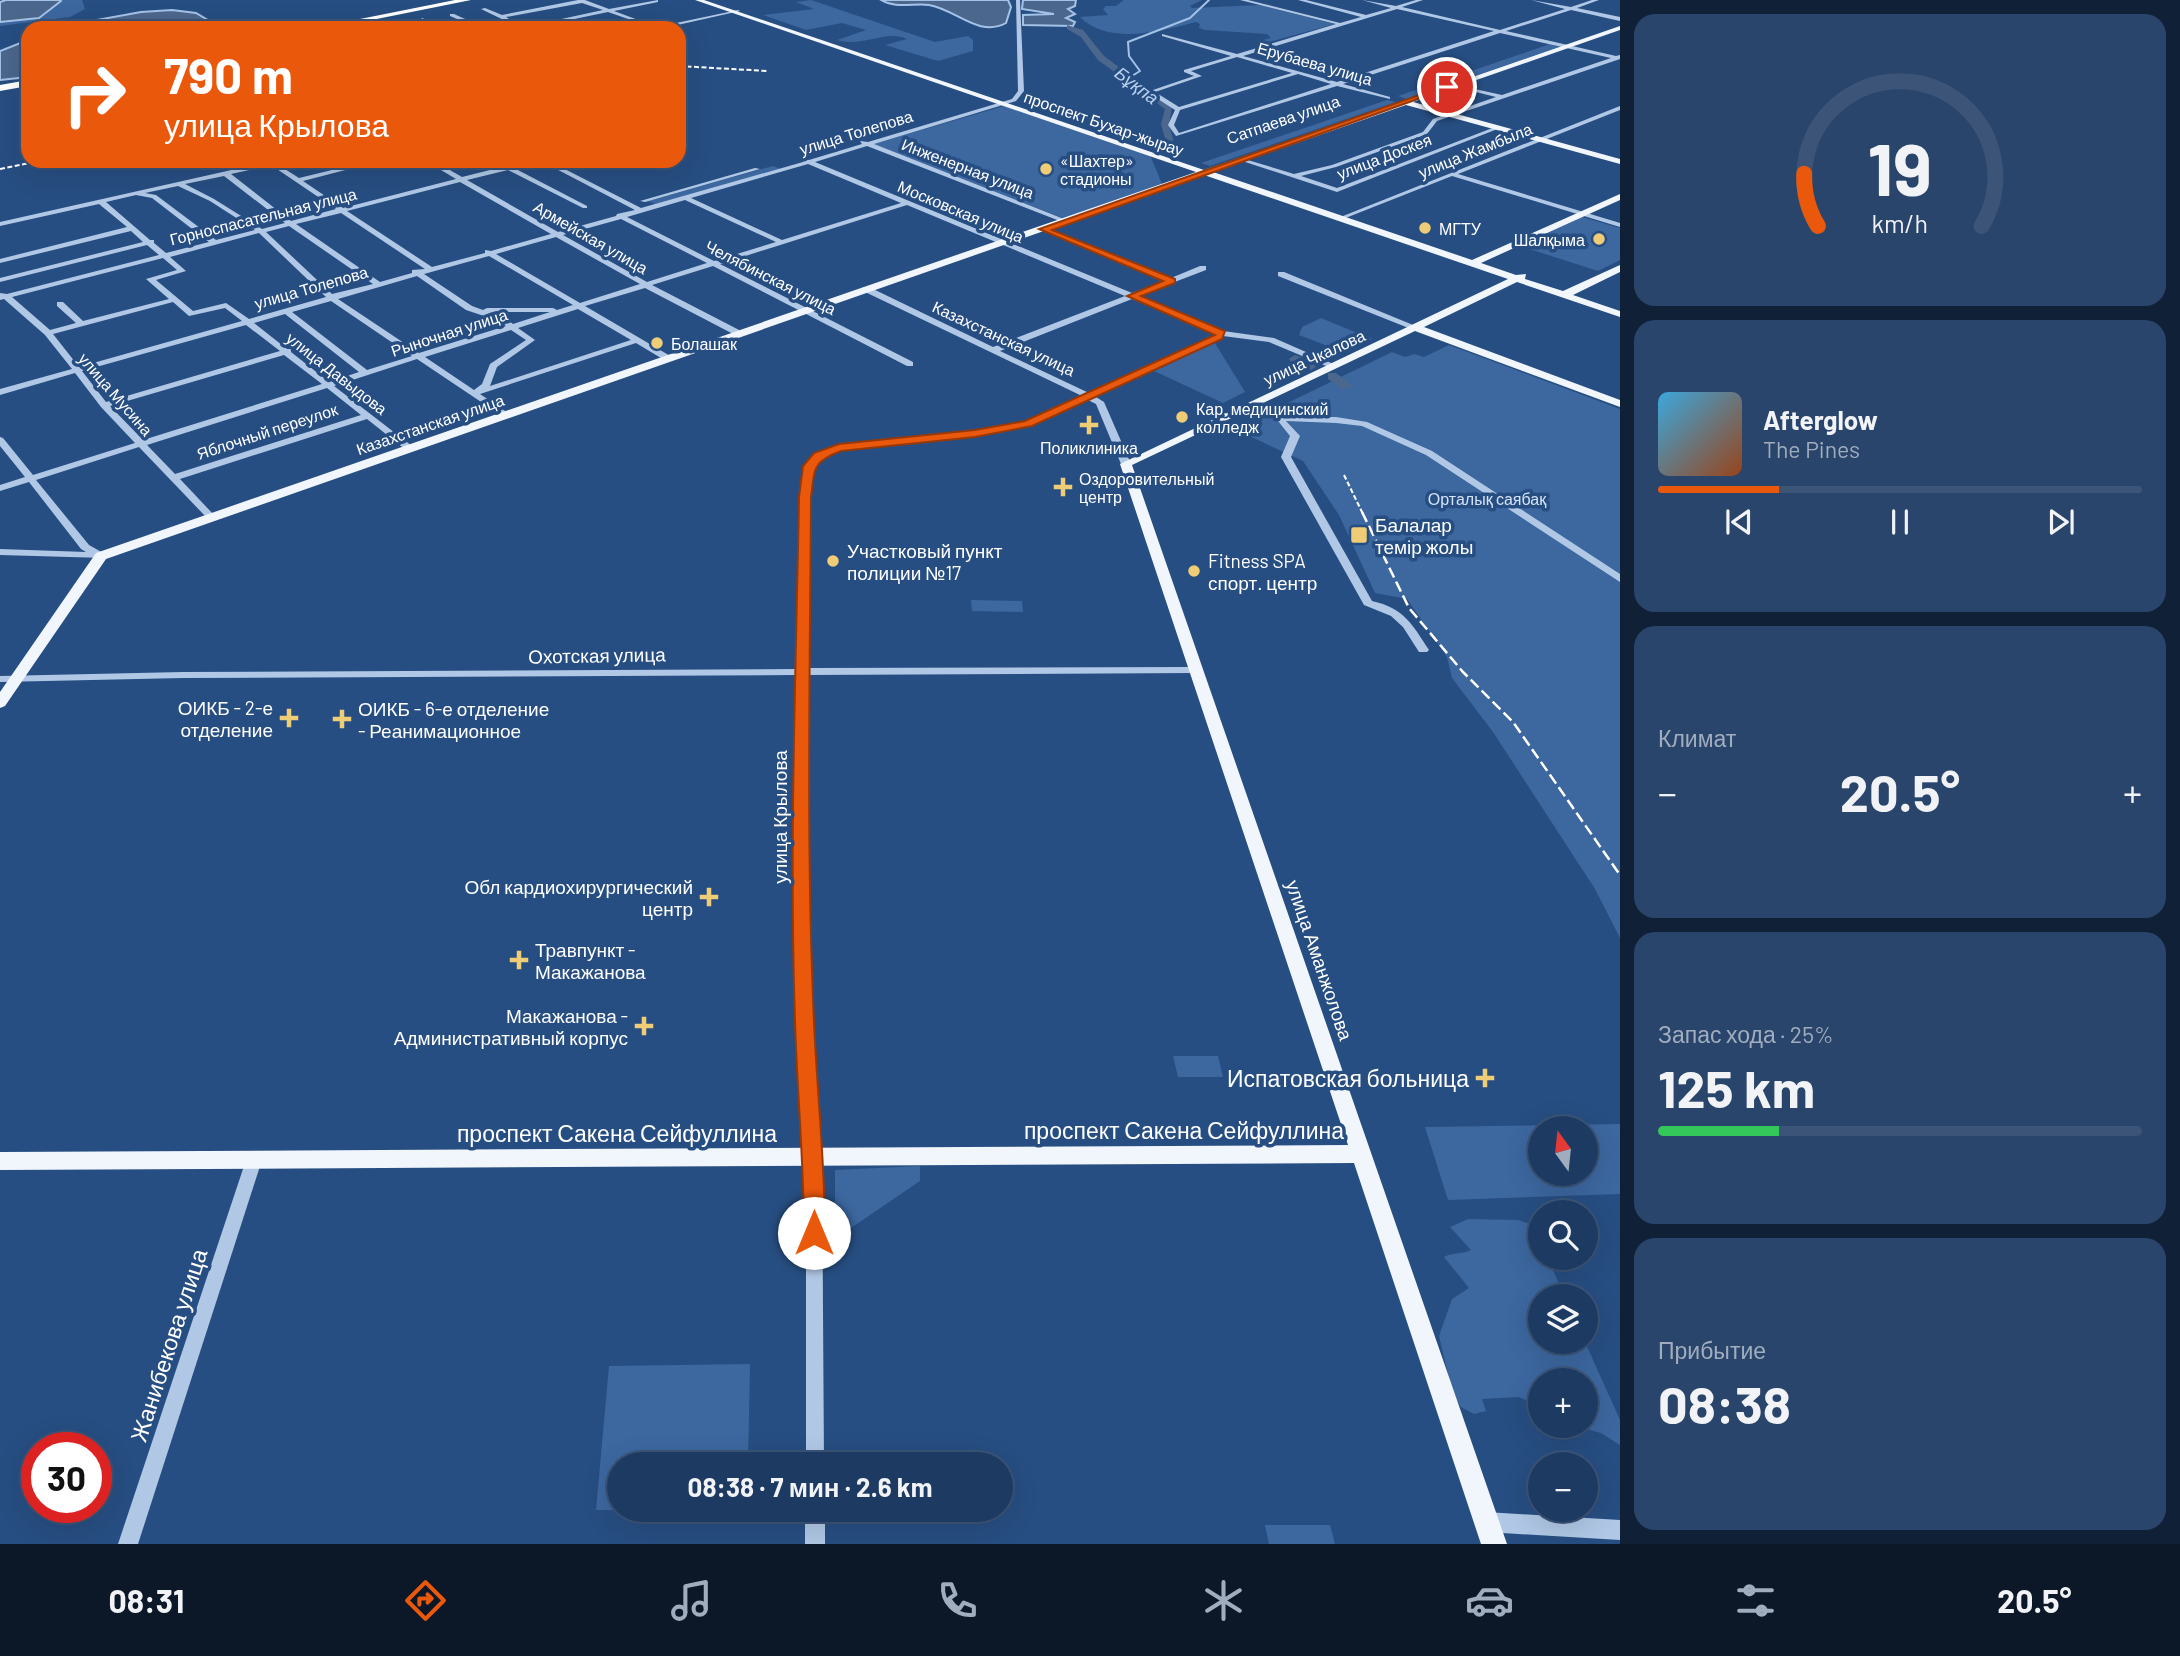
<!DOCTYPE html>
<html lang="ru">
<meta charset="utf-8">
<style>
body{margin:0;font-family:Barlow,sans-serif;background:#2a456b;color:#f1f3f6;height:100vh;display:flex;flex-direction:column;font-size:26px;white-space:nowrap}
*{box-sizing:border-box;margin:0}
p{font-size:23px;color:#a0adbe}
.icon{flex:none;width:38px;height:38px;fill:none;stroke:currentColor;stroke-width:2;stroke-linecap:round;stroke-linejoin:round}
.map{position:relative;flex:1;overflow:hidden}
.drawer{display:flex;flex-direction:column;gap:14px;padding:14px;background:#102036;width:560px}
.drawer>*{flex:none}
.banner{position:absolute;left:21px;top:21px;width:665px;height:147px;border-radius:21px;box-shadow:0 7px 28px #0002,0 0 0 2px #3b5477;background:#ea580c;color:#fff;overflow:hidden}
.needle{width:46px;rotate:345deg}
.tools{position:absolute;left:1528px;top:1116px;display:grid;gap:14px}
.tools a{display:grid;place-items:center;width:70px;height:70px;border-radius:50%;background:#1d3a62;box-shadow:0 7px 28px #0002,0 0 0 2px #3b5477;font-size:35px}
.speed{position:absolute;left:21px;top:1432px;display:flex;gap:14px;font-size:35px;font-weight:700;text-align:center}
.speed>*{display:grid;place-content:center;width:91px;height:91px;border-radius:50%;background:#1d3a62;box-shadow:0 7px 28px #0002,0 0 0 2px #3b5477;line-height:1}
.speed .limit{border:10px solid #d22;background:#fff;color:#111}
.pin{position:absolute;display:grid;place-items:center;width:60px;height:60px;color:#fff;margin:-30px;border:4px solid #fff;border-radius:50%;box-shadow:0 2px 7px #0007}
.me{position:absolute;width:77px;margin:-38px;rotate:0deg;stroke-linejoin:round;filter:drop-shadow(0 0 5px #0008)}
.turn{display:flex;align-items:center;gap:24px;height:147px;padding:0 28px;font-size:32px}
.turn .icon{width:91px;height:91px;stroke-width:2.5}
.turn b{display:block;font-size:49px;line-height:60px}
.big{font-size:52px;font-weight:700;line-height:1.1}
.drawer .widget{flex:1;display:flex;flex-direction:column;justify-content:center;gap:10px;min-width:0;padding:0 24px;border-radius:21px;background:#2a456b}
.drawer .dial{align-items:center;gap:0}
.dial svg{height:182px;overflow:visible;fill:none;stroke:#3b5477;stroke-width:7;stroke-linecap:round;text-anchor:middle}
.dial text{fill:#f1f3f6;stroke:none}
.song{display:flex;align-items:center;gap:21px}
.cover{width:84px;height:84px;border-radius:10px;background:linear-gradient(135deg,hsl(200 70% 55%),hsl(20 70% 35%))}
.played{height:7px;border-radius:4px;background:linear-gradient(90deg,#ea580c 25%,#3b5477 25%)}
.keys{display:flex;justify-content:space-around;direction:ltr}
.heat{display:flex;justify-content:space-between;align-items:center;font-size:38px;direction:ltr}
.charge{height:10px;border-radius:5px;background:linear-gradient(90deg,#34c759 25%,#3b5477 0)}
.trip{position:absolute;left:607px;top:1452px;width:406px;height:70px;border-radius:35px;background:#1d3a62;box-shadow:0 7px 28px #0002,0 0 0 2px #3b5477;font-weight:700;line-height:70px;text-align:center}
.menu{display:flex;height:112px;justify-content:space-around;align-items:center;background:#0c1727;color:#a0adbe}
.menu .icon{width:49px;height:49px}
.menu .selected{color:#ea580c}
.menu b{font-size:32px;color:#f1f3f6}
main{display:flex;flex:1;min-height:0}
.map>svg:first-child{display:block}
.green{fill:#3c679f;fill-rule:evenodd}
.water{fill:#4c678d;stroke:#a4c2e7;stroke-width:2}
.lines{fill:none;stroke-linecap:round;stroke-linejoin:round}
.stream{stroke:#a4c2e7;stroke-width:2}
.river{fill:#4c678d;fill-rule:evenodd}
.minor{fill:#b0c8e6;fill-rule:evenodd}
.major{fill:#f1f6fd;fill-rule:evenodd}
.highway{fill:#fff;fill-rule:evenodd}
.rail-far1{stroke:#fff;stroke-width:2;stroke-dasharray:5 2.5;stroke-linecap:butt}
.rail{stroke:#fff;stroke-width:2.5;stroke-dasharray:11 4.5;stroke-linecap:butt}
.route{fill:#ea580c;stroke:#983908;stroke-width:2}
.poi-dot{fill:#efcd76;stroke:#274e82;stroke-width:2.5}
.labels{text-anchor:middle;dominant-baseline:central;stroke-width:7;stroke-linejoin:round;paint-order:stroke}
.far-street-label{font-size:16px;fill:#fff;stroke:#274e82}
.far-poi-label{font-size:16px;fill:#fff;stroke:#274e82;text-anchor:start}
.far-park-label{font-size:16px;fill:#d3e2f5;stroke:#274e82}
.far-water-label{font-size:18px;font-style:italic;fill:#bbd2ee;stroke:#274e82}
.poi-label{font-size:19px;fill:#fff;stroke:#274e82;text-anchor:start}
.street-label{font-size:19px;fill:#fff;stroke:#274e82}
.near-poi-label{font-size:23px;fill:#fff;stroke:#274e82;text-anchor:end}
.near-street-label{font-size:23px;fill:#fff;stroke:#274e82}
</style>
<main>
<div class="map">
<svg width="1620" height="1544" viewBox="0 0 1620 1544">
<rect width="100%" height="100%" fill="#274e82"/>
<g class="green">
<polygon points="60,0 82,0 85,9 70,17 0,26 0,22 45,15"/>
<path d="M811,0L935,42L968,36L973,40V51L938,61L885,45L907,39C884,29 865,48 837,40L866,30L842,23L806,30L763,15L814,9L796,2Z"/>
<path d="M1124,0H1202L1190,6L1192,8L1260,5L1335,24L1265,43L1259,41L1271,38L1267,34L1205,30L1199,28L1200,24L1196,22C1161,31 1109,46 1080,17L1108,15L1103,9L1106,6H1116Z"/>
<polygon points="1550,44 1559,47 1407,99 1398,96"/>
<polygon points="1387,100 1396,102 1210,166 1201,163"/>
<polygon points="1004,106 1150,155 1162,184 1068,220 873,144"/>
<polygon points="773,166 781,169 655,204 648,201"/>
<polygon points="1582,217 1620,228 1620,260 1598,271 1520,246"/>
<polygon points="1321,318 1372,339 1328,361 1319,357 1330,351 1325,345 1299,335 1302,327"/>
<polygon points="1215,343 1245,392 1223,403 1154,371"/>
<polygon points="1449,345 1620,409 1620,938 1595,889 1493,732 1452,678 1447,657 1407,599 1375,593 1339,515 1303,461 1234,429 1392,352 1405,357 1414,354 1424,357"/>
<polygon points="971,600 1022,601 1023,612 972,611"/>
<polygon points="1173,1056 1218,1056 1223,1077 1178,1077"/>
<path d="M1620,1124V1194L1448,1200L1425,1127ZM1540,1129H1586V1174H1540Z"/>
<polygon points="920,1166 920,1181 845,1232 835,1225 835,1170"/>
<path d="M1468,1219L1518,1220L1530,1224L1540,1246V1258L1548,1259L1565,1297H1540V1342H1585L1620,1420V1445L1601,1433L1575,1426H1586V1381H1540V1407L1519,1397L1482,1399L1486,1411L1474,1414L1461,1407L1453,1395L1439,1336L1452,1299L1469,1288L1444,1257C1452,1252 1461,1255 1471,1250L1450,1227Z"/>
<polygon points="750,1364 748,1465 620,1465 619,1510 596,1510 609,1366"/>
<polygon points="1265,1525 1330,1525 1335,1544 1269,1544"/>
</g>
<g class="water">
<polygon points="6,0 60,0 61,1 39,18 0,22 0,2"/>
<path d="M881,0H1008L1011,7L1006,23C979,38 955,9 929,5C914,3 895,9 881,0Z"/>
<polygon points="1023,0 1076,0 1075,6 1068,9 1075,14 1066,18 1075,22 1073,26 1023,25 1023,15 1054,14 1022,9"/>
<polygon points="172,10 196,13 221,28 53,28 141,12"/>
<polygon points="28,40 28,77 0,80 0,51"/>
</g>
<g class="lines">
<polyline class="stream" points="1127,79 1140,71 1129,56 1128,42 1190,18 1209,0"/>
<g class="river">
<polygon points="1067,25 1083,30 1104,56 1172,107 1169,124 1178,158 1170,156 1161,124 1165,109 1098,60 1081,37 1067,29"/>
<polygon points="1295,355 1315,363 1317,366 1311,370 1291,362 1289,359"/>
<polygon points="1328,373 1336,373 1353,386 1343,389 1328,379"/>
</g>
<g class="minor">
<polygon points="578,0 585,0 609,9 658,0 658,2 614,11 657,27 738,10 740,11 664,28 651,28 636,22 596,28 631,20 608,12 531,28 520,28 603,10 582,3 506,17 511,20 508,22 481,9 485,8 502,15"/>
<path d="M1016,0H1020L1024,91L1016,101L874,144L1069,221V223H1065L867,146L815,162L1132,293L1164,281L1041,230V228H1045L1171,278L1200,266H1206V270L1138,296L1223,331L1274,338L1338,366L1331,368L1269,342L1223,336L1216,342L1096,397L1104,402L1131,464L1126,467L1121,464L1096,404L1088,400L1028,427L975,436L840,451C815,459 812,472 810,497L808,668L1194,667L1200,670L1194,673L808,675L807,804L811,1022L822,1156L824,1465H806V1156L797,1022L795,804L797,675L183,678L0,682V676L183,672L797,669L800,497C803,467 809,454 839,445L975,430L1026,422L1082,396L863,291V287H869L993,347L1125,296L907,205L720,264L913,362V366H907L713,266L652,285L743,332V336H737L645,288L585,306L672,357V361H666L636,343L480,394L508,413V417L505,418L417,359L334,386L412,446V450H406L367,419L180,479L213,514L215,516L210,519L207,518L139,447L36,480L89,545L105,554V558L0,555V549L86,552L81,549L29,482L0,491V485L25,477L0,446V437L3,438L33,475L135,443L101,407L75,373L0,395V389L72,369L45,335L4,299L0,300V293L7,294L159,255L147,245L0,282V278L143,242L131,231L0,263V259L127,227L99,204L0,226V222L271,161H283L277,164L299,178L369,161H380L303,181L343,208L456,179L426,161H434L462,177L502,167L493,161H501L509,165L525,161H536L514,168L587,206V208H583L508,170L467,180L558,232L616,216L617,214L635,210L541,161H549L641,208L803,162L802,159L809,160L862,144L860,141L868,142L1012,99L1018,91ZM808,164L901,203L782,240L691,198ZM271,165L336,209L291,221L231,174ZM224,176L285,223L262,229L214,199L185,184ZM460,182L551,234L491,251L485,250V253L432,267L347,211ZM178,186L210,201L255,230L216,240L156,195L145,193ZM136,195L152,198L209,242L166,253L154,243V240H150L106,202ZM685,200L776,242L714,261L627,217ZM341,213L425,269L412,270V273L380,282L296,224ZM621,219L707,263L647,282L563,235ZM289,226L373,284L332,294L266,232ZM259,233L326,297L249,319L226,303L193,311L156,280L186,271L170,257ZM556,237L640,284L580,303L496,254ZM489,256L573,305L557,310L553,308H487L483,310L472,306L424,274ZM163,258L177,270L146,279L169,299L83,321L63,302H57V306L76,323L50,330L12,297ZM417,276L466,310L496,320L506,326L419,353L338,299ZM1132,299L1216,334L1210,338L1089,393L1000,351ZM331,301L412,356L367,370L292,312ZM173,302L189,316L225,308L242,321L79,367L53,334ZM578,309L631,340L490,386L497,367L535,340L518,328ZM490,312H550L513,324L502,316ZM285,314L359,372L329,382L291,352V349H287L254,323ZM246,325L280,351L106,402L82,371ZM511,330L526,340L490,364L482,384L474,390L425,357ZM284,355L322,384L143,440L110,406ZM327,388L361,415L175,474L147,445Z"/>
<path d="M1240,0H1248L1340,23L1361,17L1298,0H1306L1366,15L1391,8L1362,0L1396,6L1416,0H1423L1402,7L1500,30L1565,9L1531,0L1571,7L1592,0H1599L1577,8L1620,17V21L1571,10L1506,31L1616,56L1620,55V59L1437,121L1427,134L1336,167L1301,176L1337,188L1495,127L1500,128L1337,192L1236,159L1241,158L1294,174L1332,165L1423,132L1433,119L1496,97L1452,86V84L1502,95L1611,58L1500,33L1343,84L1390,97V99L1337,86L1176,136L1168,125L1175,110L1147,92L1194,76L1184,72V70L1231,56L1162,36V34L1237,54L1336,24ZM1397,9L1494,31L1337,82L1243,56ZM1237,57L1292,73L1179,107L1155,92L1202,76L1191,71ZM1298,74L1331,84L1179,133L1174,125L1180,110Z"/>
<polygon points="450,14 454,14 485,28 478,28 450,16"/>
<polygon points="422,18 443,27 444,28 437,28 420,21"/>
<polygon points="1620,106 1620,110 1458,174 1620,223 1620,227 1452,176 1343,219 1338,218"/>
<polygon points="755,168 760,169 645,202 640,201"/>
<polygon points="1278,272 1284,272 1418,327 1411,329 1278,276"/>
<path d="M1251,402L1293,417H1336L1367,422L1432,451L1620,574V582L1426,455L1362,426L1336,423L1286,421L1300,436L1291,457L1372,601C1404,608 1412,624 1429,650L1427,652H1419L1403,627L1391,616L1364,605L1281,457L1290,436L1274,416L1248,407L1247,405Z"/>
<polygon points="254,1153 260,1155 262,1160 138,1544 118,1544 246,1160 248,1155"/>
<rect x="805" y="1510" width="20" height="34"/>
<polygon points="1486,1512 1620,1520 1620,1540 1486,1532 1479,1529 1476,1522 1479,1515"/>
</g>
<polygon class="major" points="695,0 704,0 1204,170 1620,26 1620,30 1413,102 1620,159 1620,164 1406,105 1213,172 1472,260 1620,194 1620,200 1481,263 1516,275 1526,274 1525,279 1563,291 1620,265 1620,272 1573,295 1620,311 1620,317 1517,282 1424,327 1620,400 1620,407 1415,331 1132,465 1507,1544 1481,1544 1354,1163 0,1170 0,1152 1348,1145 1120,464 1508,279 1204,175 106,559 5,706 0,708 0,692 96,553 1196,172"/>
<g class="highway">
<polygon points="455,0 471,0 332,28 315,28"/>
<polygon points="28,80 28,86 0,91 0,85"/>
</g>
<g class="rail-far1">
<polyline points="679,66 767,71"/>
<polyline points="0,169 39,161"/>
<polyline points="1344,475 1363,514"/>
</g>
<polyline class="rail" points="1362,512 1409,608 1463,672 1513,722 1620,875"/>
</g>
<path class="route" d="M1445,86L1451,87L1052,230L1175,279V283L1141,296L1225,331L1222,339L1032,426L975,437L841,451C812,462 815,468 811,497C810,672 806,847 814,1022C817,1092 825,1162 825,1233L822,1240L814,1243L807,1240L804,1233C804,1162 797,1092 795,1021C789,847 796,672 799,497L803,466L814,453L839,444L975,430L1025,421L1215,335L1127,296L1163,281L1039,229Z"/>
<g class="poi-dot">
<circle cx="1046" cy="169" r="7"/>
<circle cx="1425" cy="228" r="7"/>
<circle cx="1599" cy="239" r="7"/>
<circle cx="657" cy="343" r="7"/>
<circle cx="1182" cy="417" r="7"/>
<path d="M1085.5 414.5h7v7h7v7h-7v7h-7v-7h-7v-7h7z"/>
<path d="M1059.5 476.5h7v7h7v7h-7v7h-7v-7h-7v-7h7z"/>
<rect x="1350" y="526" width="18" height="18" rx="3.5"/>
<circle cx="833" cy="561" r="7"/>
<circle cx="1194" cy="571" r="7"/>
<path d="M285.5 707.5h7v7h7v7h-7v7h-7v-7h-7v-7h7z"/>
<path d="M338.5 708.5h7v7h7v7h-7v7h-7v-7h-7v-7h7z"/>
<path d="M705.5 886.5h7v7h7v7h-7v7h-7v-7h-7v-7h7z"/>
<path d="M515.5 949.5h7v7h7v7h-7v7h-7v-7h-7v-7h7z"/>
<path d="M640.5 1015.5h7v7h7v7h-7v7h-7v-7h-7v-7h7z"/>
<path d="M1481.5 1067.5h7v7h7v7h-7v7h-7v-7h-7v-7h7z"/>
</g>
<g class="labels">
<g class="far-street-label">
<text transform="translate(1315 63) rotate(16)">Ерубаева улица</text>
<text transform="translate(1283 119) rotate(-19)">Сатпаева улица</text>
<text transform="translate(1104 123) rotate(19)">проспект Бухар-жырау</text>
<text transform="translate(856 132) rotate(-17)">улица Толепова</text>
<text transform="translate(1475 150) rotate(-22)">улица Жамбыла</text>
<text transform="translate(1384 156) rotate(-21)">улица Доскея</text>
<text transform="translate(968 168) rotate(21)">Инженерная улица</text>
<text transform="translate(961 211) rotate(23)">Московская улица</text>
<text transform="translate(263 216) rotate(-14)">Горноспасательная улица</text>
<text transform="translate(591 237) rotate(30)">Армейская улица</text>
<text transform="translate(771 277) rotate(27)">Челябинская улица</text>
<text transform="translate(311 287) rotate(-16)">улица Толепова</text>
<text transform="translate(449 332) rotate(-18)">Рыночная улица</text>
<text transform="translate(1004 338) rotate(25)">Казахстанская улица</text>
<text transform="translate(1314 357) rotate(-25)">улица Чкалова</text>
<text transform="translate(337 373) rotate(38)">улица Давыдова</text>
<text transform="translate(116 394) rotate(49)">улица Мусина</text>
<text transform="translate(430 424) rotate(-19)">Казахстанская улица</text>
<text transform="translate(267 431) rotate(-18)">Яблочный переулок</text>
</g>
<g class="far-poi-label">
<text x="1060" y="160">«Шахтер»<tspan x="1060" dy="18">стадионы</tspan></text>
<text x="1439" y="228">МГТУ</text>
<text x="1585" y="239" text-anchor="end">Шалқыма</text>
<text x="671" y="343">Болашак</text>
<text x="1196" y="408">Кар. медицинский<tspan x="1196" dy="18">колледж</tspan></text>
<text x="1089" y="447" text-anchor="middle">Поликлиника</text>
<text x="1079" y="478">Оздоровительный<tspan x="1079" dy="18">центр</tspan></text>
</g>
<g class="far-park-label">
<text x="1487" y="498">Орталық саябақ</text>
</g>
<g class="far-water-label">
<text transform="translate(1137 85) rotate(37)">Бұқпа</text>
</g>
<g class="poi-label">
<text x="1375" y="524">Балалар<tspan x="1375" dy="22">темір жолы</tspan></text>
<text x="847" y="550">Участковый пункт<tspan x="847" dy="22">полиции №17</tspan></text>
<text x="1208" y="560">Fitness SPA<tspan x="1208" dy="22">спорт. центр</tspan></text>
<text x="273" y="707" text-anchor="end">ОИКБ - 2-е<tspan x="273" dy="22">отделение</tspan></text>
<text x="358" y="708">ОИКБ - 6-е отделение<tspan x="358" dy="22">- Реанимационное</tspan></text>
<text x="693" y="886" text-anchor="end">Обл кардиохирургический<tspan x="693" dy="22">центр</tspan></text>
<text x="535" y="949">Травпункт -<tspan x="535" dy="22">Макажанова</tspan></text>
<text x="628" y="1015" text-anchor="end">Макажанова -<tspan x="628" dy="22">Административный корпус</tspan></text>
</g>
<g class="street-label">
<text transform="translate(597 655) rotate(-1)">Охотская улица</text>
<text transform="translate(779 817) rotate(-90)">улица Крылова</text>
<text transform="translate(1320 960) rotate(71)">улица Аманжолова</text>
</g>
<g class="near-poi-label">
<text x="1469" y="1078">Испатовская больница</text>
</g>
<g class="near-street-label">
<text x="1184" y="1130">проспект Сакена Сейфуллина</text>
<text x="617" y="1133">проспект Сакена Сейфуллина</text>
<text transform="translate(168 1345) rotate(-72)">Жанибекова улица</text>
</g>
</g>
</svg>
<div class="tools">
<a><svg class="needle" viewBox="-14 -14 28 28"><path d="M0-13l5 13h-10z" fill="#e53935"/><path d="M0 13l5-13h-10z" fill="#a0adbe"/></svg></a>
<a><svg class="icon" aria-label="search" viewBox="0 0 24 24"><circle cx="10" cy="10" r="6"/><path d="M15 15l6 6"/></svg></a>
<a><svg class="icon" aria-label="layers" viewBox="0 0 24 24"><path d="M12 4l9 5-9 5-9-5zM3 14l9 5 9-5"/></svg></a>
<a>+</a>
<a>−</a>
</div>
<div class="speed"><div class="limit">30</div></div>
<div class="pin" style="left:1447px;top:87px;background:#d93025"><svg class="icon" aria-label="arrive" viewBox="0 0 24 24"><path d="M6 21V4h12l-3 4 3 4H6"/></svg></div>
<svg class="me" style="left:814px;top:1233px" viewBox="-20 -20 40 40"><circle r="19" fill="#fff"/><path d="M0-13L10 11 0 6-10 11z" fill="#ea580c"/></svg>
<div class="trip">08:38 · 7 мин · 2.6 km</div>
<div class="banner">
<div class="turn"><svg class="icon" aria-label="right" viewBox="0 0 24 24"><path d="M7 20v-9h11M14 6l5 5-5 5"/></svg><div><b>790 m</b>улица Крылова</div></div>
</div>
</div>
<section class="drawer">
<div class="widget dial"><svg viewBox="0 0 100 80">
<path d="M14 69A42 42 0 1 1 86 69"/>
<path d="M14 69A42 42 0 0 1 8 46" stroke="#ea580c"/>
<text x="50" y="56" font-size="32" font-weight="700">19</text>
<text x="50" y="72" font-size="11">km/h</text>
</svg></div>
<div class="widget">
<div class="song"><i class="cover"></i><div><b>Afterglow</b><p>The Pines</p></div></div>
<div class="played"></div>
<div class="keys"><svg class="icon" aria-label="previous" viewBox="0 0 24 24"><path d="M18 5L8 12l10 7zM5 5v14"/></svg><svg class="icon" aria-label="pause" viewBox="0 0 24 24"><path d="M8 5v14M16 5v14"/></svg><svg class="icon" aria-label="next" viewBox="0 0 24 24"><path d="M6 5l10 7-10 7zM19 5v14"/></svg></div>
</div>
<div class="widget"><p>Климат</p>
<div class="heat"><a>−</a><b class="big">20.5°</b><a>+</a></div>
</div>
<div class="widget"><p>Запас хода · 25%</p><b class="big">125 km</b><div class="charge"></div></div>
<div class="widget"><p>Прибытие</p><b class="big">08:38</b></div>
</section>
</main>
<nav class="menu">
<b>08:31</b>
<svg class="icon selected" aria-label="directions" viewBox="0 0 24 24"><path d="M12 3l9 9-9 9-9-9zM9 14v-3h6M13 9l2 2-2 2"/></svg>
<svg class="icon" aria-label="music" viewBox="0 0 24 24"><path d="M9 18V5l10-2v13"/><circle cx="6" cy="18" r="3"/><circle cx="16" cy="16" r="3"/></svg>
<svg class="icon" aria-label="phone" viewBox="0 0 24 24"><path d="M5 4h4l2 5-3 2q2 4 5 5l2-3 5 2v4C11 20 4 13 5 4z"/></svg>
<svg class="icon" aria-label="climate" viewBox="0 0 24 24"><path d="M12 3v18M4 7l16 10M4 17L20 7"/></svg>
<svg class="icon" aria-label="car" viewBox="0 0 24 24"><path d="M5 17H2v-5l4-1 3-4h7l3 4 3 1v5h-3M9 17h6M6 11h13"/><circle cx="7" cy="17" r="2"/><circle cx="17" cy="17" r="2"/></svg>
<svg class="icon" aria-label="filters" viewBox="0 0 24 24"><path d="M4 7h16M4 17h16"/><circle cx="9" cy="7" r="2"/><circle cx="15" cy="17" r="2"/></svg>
<b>20.5°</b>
</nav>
